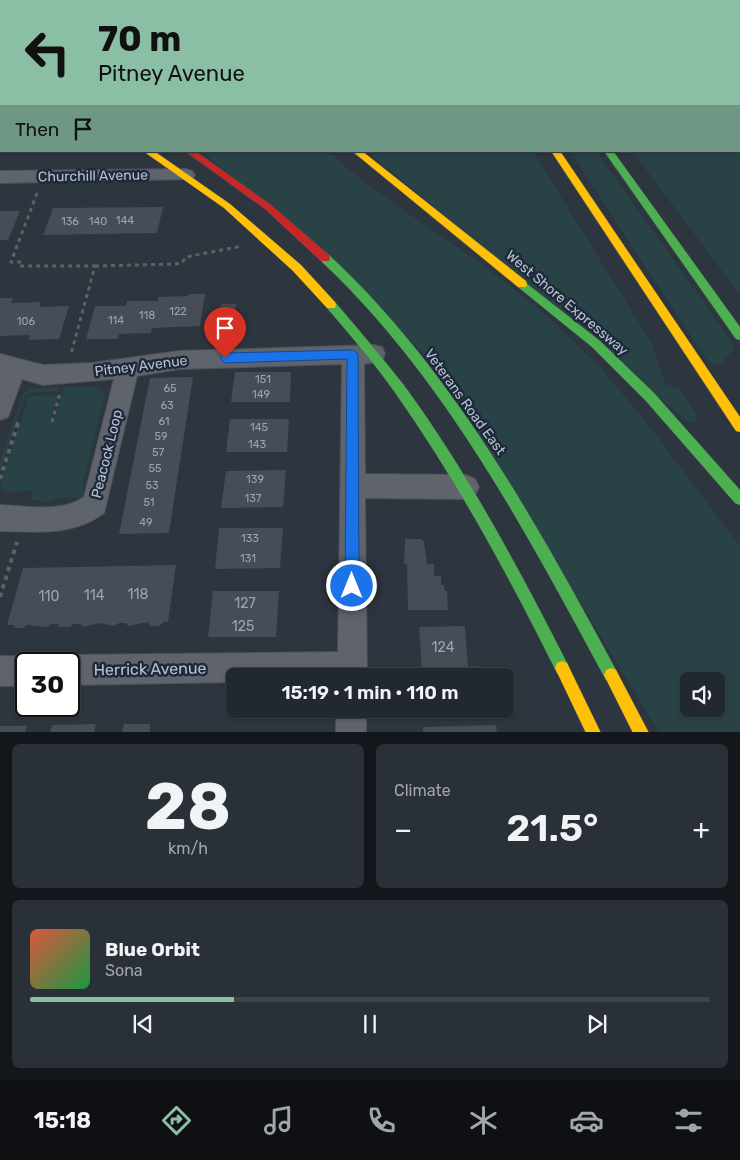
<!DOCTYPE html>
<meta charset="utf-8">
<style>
body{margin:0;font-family:Rubik,sans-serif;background:#2a3037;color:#f1f3f6;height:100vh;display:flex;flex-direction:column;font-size:19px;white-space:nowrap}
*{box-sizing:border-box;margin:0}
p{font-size:16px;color:#a2a6aa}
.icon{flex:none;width:28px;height:28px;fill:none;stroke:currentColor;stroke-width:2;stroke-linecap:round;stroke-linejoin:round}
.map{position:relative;height:732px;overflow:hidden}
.panel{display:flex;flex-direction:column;gap:12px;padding:12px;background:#13161a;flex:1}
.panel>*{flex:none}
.top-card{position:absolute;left:0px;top:0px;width:740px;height:152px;box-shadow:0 1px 4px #0004,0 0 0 1px #3f444b;background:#8abfa5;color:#111;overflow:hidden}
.fabs{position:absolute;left:680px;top:672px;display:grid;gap:10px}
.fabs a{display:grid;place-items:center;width:45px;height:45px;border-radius:8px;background:#22282f;box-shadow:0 1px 4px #0004,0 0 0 1px #3f444b;font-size:25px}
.speed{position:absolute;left:15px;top:652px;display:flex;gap:10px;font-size:25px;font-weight:700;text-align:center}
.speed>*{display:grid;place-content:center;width:65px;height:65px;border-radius:50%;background:#22282f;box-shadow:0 1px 4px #0004,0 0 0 1px #3f444b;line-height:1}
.speed .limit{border:2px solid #111;border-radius:8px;background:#fff;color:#111}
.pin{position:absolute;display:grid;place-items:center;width:42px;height:42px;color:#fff;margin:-51px -21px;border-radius:50% 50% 50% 0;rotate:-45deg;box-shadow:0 0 5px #0007}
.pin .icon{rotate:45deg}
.me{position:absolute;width:55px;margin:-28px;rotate:0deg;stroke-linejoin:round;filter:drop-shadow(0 0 4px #0008)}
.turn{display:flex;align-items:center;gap:18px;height:105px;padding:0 15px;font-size:22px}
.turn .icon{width:65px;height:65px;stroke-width:2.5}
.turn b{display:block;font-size:35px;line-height:42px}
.then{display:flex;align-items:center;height:48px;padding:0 15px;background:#0003;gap:10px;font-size:19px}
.big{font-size:38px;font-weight:600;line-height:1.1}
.panel .tile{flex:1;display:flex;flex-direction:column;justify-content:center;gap:8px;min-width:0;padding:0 18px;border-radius:8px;background:#2a3037}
.panel .dial{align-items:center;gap:0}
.dial b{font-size:65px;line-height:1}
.song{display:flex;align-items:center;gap:15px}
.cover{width:60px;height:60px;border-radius:8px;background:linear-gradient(135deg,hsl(10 70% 55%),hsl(140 70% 35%))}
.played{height:5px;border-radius:2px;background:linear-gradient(90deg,#8abfa5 30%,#3f444b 30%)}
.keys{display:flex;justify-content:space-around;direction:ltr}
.heat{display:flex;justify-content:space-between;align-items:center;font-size:28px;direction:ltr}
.panel .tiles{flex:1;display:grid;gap:12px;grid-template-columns:1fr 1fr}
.tile:last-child{grid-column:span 2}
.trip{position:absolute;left:226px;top:668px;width:288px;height:50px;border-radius:8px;background:#22282f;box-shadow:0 1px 4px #0004,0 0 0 1px #3f444b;font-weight:600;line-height:50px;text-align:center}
.tab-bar{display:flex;height:80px;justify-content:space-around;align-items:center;background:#0e1013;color:#a2a6aa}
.tab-bar .icon{width:35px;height:35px}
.tab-bar .on{color:#8abfa5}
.tab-bar b{font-size:22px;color:#f1f3f6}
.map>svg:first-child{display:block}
.green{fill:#284246;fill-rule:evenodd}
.building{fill:#464d56}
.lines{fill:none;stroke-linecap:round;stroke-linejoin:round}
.street-casing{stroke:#4c5159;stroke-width:2}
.fast-casing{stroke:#4c5159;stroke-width:1}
.slow-casing{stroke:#4c5159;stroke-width:1}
.jam-casing{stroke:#4c5159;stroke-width:1}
.path-far1{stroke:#5a6269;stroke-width:3;stroke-dasharray:4 4;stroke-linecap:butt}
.path{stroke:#5a6269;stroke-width:4;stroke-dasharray:4.5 4.5;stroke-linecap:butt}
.street{fill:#5e636c;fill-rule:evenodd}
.fast{fill:#4caf50;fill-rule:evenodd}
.slow{fill:#ffc107;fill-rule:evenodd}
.jam{fill:#c62828;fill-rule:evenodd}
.route{fill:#1a73e8;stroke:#114b97}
.labels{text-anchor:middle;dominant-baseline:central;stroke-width:5;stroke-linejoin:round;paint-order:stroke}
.number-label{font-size:11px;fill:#9ba4b1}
.street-label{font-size:14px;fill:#b7c1cf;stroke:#1e2a3b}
.near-number-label{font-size:14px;fill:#9ba4b1}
.near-street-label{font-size:16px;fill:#b7c1cf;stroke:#1e2a3b}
</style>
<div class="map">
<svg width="740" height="733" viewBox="0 0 740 733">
<rect width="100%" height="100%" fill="#2d353f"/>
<g class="green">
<polygon points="173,0 437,0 438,1 175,1"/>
<polygon points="519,0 740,0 740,295 632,151 739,151 739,1"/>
<path d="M202,151H328L369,186L483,265L543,312L600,367L647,423L740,546V732H659L434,363ZM689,681H716V709H689Z"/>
<polygon points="367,151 533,151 652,344 665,384 680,389 696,413 696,419 693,422 688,422"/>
<polygon points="570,151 596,151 733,343 734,349 721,364 715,365 705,358"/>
<polygon points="60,387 59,392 34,392 25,396 0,472 0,461 23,393 30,388"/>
<polygon points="64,387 99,387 105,393 83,486 83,497 53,499 46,503 40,500 32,500 33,491 2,492 0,486 29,396 58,395 50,421 54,422"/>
</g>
<g class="building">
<polygon points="163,207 157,233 43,235 53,208"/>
<polygon points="0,211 20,211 8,240 0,240"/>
<polygon points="189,294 205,294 200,326 152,328 151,333 119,334 118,339 86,339 95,306 126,306 127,301 158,301 158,297 188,296"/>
<polygon points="0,298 13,298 11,303 41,302 39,307 69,306 59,339 28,340 30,335 0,336"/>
<polygon points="221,304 236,304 234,320 218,320"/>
<polygon points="235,372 291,372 290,402 231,402"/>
<polygon points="193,377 169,533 119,534 150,378"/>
<polygon points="230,419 289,419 287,452 226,452"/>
<polygon points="286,470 283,507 221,508 226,471"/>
<polygon points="219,528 283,528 280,568 215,569"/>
<polygon points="405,539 421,539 424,542 427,564 434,564 434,576 441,576 441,585 444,585 445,591 447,591 448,610 408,610 407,564 404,564"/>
<polygon points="176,565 168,622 164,622 159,626 150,626 148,622 128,626 126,623 119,623 115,626 99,623 84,627 81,624 73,624 70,627 60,627 58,624 51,624 47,627 27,625 23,628 15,628 13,625 7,625 23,568"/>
<polygon points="213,591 279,591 276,637 208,637"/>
<polygon points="465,626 468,667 479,666 481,676 429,676 428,670 422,670 419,627"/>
<polygon points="96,724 94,733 50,733 52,725"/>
<polygon points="124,724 150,724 150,733 122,733"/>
<polygon points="496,725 497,733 423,733 423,727"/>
<polygon points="0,726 27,726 25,733 0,733"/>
</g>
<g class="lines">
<defs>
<g id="street">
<polygon points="186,169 192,171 195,175 192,179 0,183 0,171"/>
<path d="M374,345L382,347L385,354L382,361L364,364L365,474L466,475L475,479L479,487L475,495L466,499L365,498L367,676H235V682L69,685V664H57L59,660L69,655L338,652L342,364L179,369L137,376L104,513C74,536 36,532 0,531V505C26,506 62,513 84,497L114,379L43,385L22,379L8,417L0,420V354L43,365L92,363L179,351Z"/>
<polygon points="0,656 26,656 36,661 38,664 26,664 26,686 0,686"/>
<rect x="336" y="709" width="30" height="24"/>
</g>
<g id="fast">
<polygon points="93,0 104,0 105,1 94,1"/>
<polygon points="159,0 168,0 169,1 160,1"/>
<polygon points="453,0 461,0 461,1 454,1"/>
<rect x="0" y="83" width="1" height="4"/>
<polygon points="604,151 613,151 740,327 740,340 736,339"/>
<path d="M325,254L329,255C452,369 537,524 616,670L618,675L616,680L611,682L606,680C527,534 444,376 321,261L320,258Z"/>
<polygon points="522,280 600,341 654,393 740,490 740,505 735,503 646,401 592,347 518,287 517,284 518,281"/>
<path d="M331,301L335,302C358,329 381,356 403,384C467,471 518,567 567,663L569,668L567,673L562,675L557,673C509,577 458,482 396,394C375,364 351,336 327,308L326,305Z"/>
</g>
<g id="slow">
<polygon points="143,151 154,151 230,204 301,265 335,302 336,305 335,308 327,308 293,271 224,208"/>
<polygon points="352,151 362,151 526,281 527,284 526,287 518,287"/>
<polygon points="551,151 560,151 740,417 740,432 736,431"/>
<polygon points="562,661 567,663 601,733 586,733 555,668 557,663"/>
<polygon points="611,668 616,670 649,733 633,733 604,675 606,670"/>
</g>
<g id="jam">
<polygon points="500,0 508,0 509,1 501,1"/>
<polygon points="185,151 195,151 271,205 329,255 330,258 329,261 321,261 265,209"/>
</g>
</defs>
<use href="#street" class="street-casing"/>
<use href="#fast" class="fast-casing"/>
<use href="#slow" class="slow-casing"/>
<use href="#jam" class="jam-casing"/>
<g class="path-far1">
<polyline points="37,193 11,262 20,262 19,266 95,266 71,354"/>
<polyline points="95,266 176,264 182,263 186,257 242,246"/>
<polyline points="52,422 60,393"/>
<polyline points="17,424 18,422"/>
</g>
<g class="path">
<polyline points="0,479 18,423"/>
<polyline points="0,597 17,542"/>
</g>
<use href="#street" class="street"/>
<use href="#fast" class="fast"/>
<use href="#slow" class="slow"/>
<use href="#jam" class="jam"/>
</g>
<polygon class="route" points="353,350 358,354 359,586 357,591 352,593 347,591 345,586 347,359 225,363 220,358 225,353"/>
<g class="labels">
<g class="number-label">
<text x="125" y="220">144</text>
<text x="70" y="221">136</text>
<text x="98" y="221">140</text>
<text x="178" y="311">122</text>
<text x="147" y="315">118</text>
<text x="116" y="320">114</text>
<text x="26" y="321">106</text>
<text x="263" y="379">151</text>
<text x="170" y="388">65</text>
<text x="261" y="394">149</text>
<text x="167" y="405">63</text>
<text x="164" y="421">61</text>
<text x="259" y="427">145</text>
<text x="161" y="436">59</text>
<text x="257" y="444">143</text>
<text x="158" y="452">57</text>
<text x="155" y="468">55</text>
<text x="255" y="479">139</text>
<text x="152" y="485">53</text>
<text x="253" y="498">137</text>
<text x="149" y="502">51</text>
<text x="146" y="522">49</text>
<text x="250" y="538">133</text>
<text x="248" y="558">131</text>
</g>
<g class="street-label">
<text transform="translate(93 176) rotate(-1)">Churchill Avenue</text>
<text transform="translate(567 303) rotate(40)">West Shore Expressway</text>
<text transform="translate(141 366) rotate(-7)">Pitney Avenue</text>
<text transform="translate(465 402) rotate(54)">Veterans Road East</text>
<text transform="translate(107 454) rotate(-76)">Peacock Loop</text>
</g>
<g class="near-number-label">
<text x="138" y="594">118</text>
<text x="94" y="595">114</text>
<text x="49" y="596">110</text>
<text x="245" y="603">127</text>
<text x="243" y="626">125</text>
<text x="443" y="647">124</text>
</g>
<g class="near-street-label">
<text transform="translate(150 669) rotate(-1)">Herrick Avenue</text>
</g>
</g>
</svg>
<div class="fabs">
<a><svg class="icon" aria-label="sound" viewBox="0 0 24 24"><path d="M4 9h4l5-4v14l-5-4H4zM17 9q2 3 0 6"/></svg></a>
</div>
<div class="speed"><div class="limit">30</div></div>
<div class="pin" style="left:225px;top:358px;background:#d93025"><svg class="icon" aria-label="arrive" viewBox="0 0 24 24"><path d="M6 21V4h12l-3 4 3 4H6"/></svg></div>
<svg class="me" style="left:352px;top:586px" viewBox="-20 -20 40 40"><circle r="17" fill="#1a73e8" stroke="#fff" stroke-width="3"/><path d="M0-11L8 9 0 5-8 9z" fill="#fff"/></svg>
<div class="trip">15:19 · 1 min · 110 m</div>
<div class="top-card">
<div class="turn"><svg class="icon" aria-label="left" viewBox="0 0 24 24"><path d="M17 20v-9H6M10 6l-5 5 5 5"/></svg><div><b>70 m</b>Pitney Avenue</div></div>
<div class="then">Then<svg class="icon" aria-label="arrive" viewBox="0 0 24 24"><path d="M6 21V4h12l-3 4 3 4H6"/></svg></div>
</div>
</div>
<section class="panel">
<div class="tiles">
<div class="tile dial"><b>28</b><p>km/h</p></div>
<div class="tile"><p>Climate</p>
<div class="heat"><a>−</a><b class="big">21.5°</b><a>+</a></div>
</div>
<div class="tile">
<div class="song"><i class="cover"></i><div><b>Blue Orbit</b><p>Sona</p></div></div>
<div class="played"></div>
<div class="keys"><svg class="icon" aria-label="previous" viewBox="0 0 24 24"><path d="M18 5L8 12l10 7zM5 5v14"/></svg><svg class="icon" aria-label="pause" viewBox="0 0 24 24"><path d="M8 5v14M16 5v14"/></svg><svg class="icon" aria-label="next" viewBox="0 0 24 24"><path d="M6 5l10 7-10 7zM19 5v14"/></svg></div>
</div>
</div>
</section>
<nav class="tab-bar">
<b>15:18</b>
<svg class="icon on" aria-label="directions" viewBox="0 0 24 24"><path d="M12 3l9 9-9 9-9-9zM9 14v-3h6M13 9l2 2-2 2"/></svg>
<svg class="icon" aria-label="music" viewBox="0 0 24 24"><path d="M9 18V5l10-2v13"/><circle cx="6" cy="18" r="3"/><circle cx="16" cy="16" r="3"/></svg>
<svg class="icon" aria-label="phone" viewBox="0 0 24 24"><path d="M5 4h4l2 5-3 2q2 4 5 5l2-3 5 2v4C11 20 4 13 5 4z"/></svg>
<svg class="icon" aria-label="climate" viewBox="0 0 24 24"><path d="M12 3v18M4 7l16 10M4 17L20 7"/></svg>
<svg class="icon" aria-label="car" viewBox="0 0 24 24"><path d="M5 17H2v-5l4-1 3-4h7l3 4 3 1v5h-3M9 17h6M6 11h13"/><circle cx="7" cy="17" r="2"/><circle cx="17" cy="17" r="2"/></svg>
<svg class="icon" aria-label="filters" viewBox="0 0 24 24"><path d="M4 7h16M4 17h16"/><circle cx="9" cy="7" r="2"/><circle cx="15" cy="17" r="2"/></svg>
</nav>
